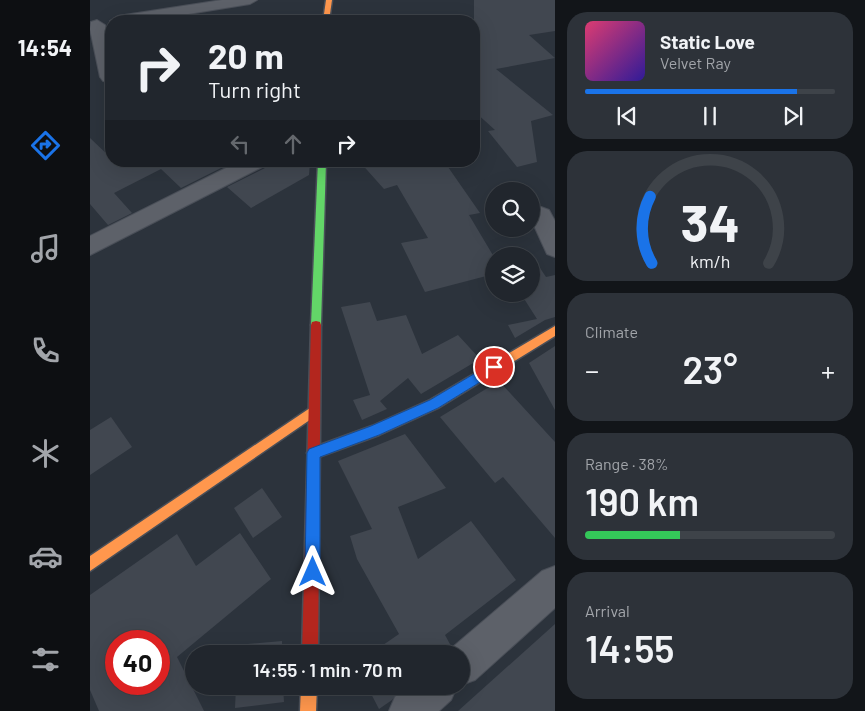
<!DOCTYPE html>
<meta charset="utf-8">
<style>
body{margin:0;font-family:Barlow,sans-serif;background:#2d3239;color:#f1f3f6;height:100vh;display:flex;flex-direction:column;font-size:19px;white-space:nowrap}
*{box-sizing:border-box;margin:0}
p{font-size:16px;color:#a2a5aa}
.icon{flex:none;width:28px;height:28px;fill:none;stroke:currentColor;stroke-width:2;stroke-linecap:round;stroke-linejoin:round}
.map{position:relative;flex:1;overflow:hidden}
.panel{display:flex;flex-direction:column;gap:12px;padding:12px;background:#121519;width:310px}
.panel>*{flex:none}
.top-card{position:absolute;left:15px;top:15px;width:375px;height:152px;border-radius:20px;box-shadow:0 5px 20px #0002,0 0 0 1px #3e4349;background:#21262d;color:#f1f3f6;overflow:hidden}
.fabs{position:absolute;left:395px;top:182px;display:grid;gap:10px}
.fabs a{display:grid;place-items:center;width:55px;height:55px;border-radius:50%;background:#21262d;box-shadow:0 5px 20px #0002,0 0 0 1px #3e4349;font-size:25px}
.speed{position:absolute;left:15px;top:630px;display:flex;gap:10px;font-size:25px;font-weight:700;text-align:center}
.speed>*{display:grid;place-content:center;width:65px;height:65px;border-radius:50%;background:#21262d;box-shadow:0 5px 20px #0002,0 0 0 1px #3e4349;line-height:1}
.speed .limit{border:8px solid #d22;background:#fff;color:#111}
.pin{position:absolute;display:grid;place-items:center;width:42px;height:42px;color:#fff;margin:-21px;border:2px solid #fff;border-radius:50%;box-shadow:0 1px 5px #0007}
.me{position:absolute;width:55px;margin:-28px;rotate:0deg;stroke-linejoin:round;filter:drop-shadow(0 0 4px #0008)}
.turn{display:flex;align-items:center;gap:18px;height:105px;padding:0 20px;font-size:22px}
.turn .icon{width:65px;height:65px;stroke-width:2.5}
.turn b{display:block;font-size:35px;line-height:42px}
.lanes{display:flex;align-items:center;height:48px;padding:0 20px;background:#0003;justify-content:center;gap:25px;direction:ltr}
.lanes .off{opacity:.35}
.big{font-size:38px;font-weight:600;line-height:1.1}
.panel .tile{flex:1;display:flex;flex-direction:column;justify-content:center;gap:8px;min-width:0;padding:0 18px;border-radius:20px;background:#2d3239}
.panel .dial{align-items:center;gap:0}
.dial svg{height:130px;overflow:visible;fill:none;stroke:#3e4349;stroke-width:7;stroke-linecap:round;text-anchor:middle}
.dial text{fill:#f1f3f6;stroke:none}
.song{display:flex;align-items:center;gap:15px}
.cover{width:60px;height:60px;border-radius:8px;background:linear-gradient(135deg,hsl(340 70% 55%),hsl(250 70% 35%))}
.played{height:5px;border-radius:2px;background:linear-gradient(90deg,#1a73e8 85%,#3e4349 85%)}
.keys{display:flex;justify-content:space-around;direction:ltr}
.heat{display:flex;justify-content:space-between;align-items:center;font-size:28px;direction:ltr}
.charge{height:8px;border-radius:4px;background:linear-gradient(90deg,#34c759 38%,#3e4349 0)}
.trip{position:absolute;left:95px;top:645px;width:285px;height:50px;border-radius:25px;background:#21262d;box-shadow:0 5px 20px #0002,0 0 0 1px #3e4349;font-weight:600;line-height:50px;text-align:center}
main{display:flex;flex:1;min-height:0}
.tabs{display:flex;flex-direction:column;width:90px;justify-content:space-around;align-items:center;background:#0d0f12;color:#a2a5aa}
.tabs .icon{width:35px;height:35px}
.tabs .active{color:#1a73e8}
.tabs b{font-size:22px;color:#f1f3f6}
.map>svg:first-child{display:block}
.building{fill:#414750;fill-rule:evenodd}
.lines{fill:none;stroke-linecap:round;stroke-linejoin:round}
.street-casing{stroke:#4a4f58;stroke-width:2}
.fast-casing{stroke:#4a4f58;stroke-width:3}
.slow-casing{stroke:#4a4f58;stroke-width:3}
.jam-casing{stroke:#4a4f58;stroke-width:3}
.street{fill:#5d6169;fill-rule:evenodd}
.fast{fill:#63d668;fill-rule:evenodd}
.slow{fill:#ff974d;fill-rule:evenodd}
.jam{fill:#b3261e;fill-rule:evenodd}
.route{fill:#1a73e8;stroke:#114b97}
</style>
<main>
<nav class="tabs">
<b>14:54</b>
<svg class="icon active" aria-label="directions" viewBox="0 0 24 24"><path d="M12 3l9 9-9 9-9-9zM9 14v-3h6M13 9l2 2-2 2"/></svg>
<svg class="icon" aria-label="music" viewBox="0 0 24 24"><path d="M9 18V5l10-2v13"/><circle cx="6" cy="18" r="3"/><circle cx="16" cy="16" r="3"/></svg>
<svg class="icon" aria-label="phone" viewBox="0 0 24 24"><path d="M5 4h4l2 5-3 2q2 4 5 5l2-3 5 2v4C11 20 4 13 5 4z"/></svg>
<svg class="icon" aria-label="climate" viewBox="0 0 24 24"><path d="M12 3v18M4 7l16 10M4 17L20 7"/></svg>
<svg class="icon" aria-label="car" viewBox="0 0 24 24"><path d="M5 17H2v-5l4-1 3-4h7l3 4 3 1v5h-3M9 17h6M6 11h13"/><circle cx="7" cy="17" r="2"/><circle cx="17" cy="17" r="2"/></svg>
<svg class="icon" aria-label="filters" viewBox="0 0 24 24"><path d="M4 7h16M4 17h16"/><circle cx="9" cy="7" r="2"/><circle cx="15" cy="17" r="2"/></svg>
</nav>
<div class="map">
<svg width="465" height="711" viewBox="0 0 465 711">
<rect width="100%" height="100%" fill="#2c333c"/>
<g class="building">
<polygon points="384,0 465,0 465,31 439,35 465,58 406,69 463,115 441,121 447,162 427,167 398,131 405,130 384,111"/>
<polygon points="0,138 21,158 21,161 145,161 91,188 71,169 24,193 42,213 18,225 0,204"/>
<polygon points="179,161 220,161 219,175 161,208 137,187 175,168"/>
<polygon points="269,161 364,161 365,165 358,167 390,213 379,215 404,257 404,274 335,292 311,243 338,238 307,185 294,189"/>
<polygon points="446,262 456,277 465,275 465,317 455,320 425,338 418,325 447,319 431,294 441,294 441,263"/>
<polygon points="280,302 287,321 316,315 332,354 368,335 390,359 331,394 318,378 290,401 297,409 272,420 263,400 280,395 251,307"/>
<polygon points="465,346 465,410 439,363"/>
<polygon points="409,381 465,442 465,538 413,477 405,483 350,417"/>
<polygon points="21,417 42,447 0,475 0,430"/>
<polygon points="315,434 356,488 308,507 328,559 381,521 426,580 355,635 361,646 356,651 357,654 280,654 309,634 267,559 260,536 282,529 248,461"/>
<polygon points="172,488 192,517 163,538 144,508"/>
<path d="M150,533L181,579L87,657L114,711H9L0,690V595L87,534L106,566ZM26,641H69V684H26Z"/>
<polygon points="465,624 465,711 368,711"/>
<polygon points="192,641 192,654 146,654 146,645"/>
<polygon points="146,686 193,686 194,702 145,708"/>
<polygon points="277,686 314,686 302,700 289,709"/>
</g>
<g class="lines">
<defs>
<g id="street">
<polygon points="132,0 167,0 160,4 55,21 20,21 28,16"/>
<polygon points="7,20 15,25 21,51 21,82 13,81 10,77 0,29 1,22"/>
<polygon points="150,161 177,161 174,166 0,255 0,236"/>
<polygon points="451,207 459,210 465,221 465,257 457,254 441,219 443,210"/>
<polygon points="465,566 465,608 385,680 371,685 371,654 357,652 452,571"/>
<polygon points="317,686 367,686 361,700 349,711 299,711 305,697"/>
</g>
<polygon id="fast" points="228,161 236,161 231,325 230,328 222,328 221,325"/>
<g id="slow">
<polygon points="236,0 242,0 239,21 233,21"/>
<polygon points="465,326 465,336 348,408 289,435 223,459 219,457 217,453 219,449 282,426 340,400"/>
<polygon points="223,406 227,407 229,411 227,415 0,571 0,556"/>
<polygon points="211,686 227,686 226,711 210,711"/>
</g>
<polygon id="jam" points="226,321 230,322 231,325 228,654 212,654 221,325 222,322"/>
</defs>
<use href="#street" class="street-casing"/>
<use href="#fast" class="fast-casing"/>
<use href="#slow" class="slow-casing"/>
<use href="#jam" class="jam-casing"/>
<use href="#street" class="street"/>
<use href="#fast" class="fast"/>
<use href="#slow" class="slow"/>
<use href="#jam" class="jam"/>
</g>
<polygon class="route" points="404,362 410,367 408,371 348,408 289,435 230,457 230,572 228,577 223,579 218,577 215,572 217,453 219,449 281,426 340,400"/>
</svg>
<div class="fabs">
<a><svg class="icon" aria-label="search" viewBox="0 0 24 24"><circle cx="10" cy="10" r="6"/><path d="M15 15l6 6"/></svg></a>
<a><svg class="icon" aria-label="layers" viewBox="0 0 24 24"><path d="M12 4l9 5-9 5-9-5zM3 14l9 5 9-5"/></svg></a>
</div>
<div class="speed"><div class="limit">40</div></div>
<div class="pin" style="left:404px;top:367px;background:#d93025"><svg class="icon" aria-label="arrive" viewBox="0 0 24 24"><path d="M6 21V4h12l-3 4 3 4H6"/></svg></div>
<svg class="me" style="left:223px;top:572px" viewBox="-20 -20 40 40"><path d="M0-17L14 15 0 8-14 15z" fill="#1a73e8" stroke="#fff" stroke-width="4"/></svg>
<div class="trip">14:55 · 1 min · 70 m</div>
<div class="top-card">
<div class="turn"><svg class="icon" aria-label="right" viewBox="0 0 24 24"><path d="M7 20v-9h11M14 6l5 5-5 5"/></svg><div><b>20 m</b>Turn right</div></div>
<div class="lanes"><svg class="icon off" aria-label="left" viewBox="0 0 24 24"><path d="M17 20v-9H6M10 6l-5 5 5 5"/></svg><svg class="icon off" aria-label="ahead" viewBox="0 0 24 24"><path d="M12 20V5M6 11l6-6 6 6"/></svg><svg class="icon" aria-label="right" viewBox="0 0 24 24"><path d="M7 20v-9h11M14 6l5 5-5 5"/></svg></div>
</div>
</div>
<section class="panel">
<div class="tile">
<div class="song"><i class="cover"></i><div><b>Static Love</b><p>Velvet Ray</p></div></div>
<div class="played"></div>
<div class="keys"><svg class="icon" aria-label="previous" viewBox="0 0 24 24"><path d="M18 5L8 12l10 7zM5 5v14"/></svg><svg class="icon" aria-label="pause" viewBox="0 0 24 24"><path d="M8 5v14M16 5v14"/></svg><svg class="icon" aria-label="next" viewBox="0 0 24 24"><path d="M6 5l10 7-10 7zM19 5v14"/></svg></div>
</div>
<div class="tile dial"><svg viewBox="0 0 100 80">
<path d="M14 69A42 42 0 1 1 86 69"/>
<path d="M14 69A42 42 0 0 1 13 28" stroke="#1a73e8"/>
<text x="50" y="56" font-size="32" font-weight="700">34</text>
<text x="50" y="72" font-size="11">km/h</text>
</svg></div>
<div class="tile"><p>Climate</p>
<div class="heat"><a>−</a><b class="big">23°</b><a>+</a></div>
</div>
<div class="tile"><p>Range · 38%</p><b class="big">190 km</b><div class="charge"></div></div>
<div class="tile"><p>Arrival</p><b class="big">14:55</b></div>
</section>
</main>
